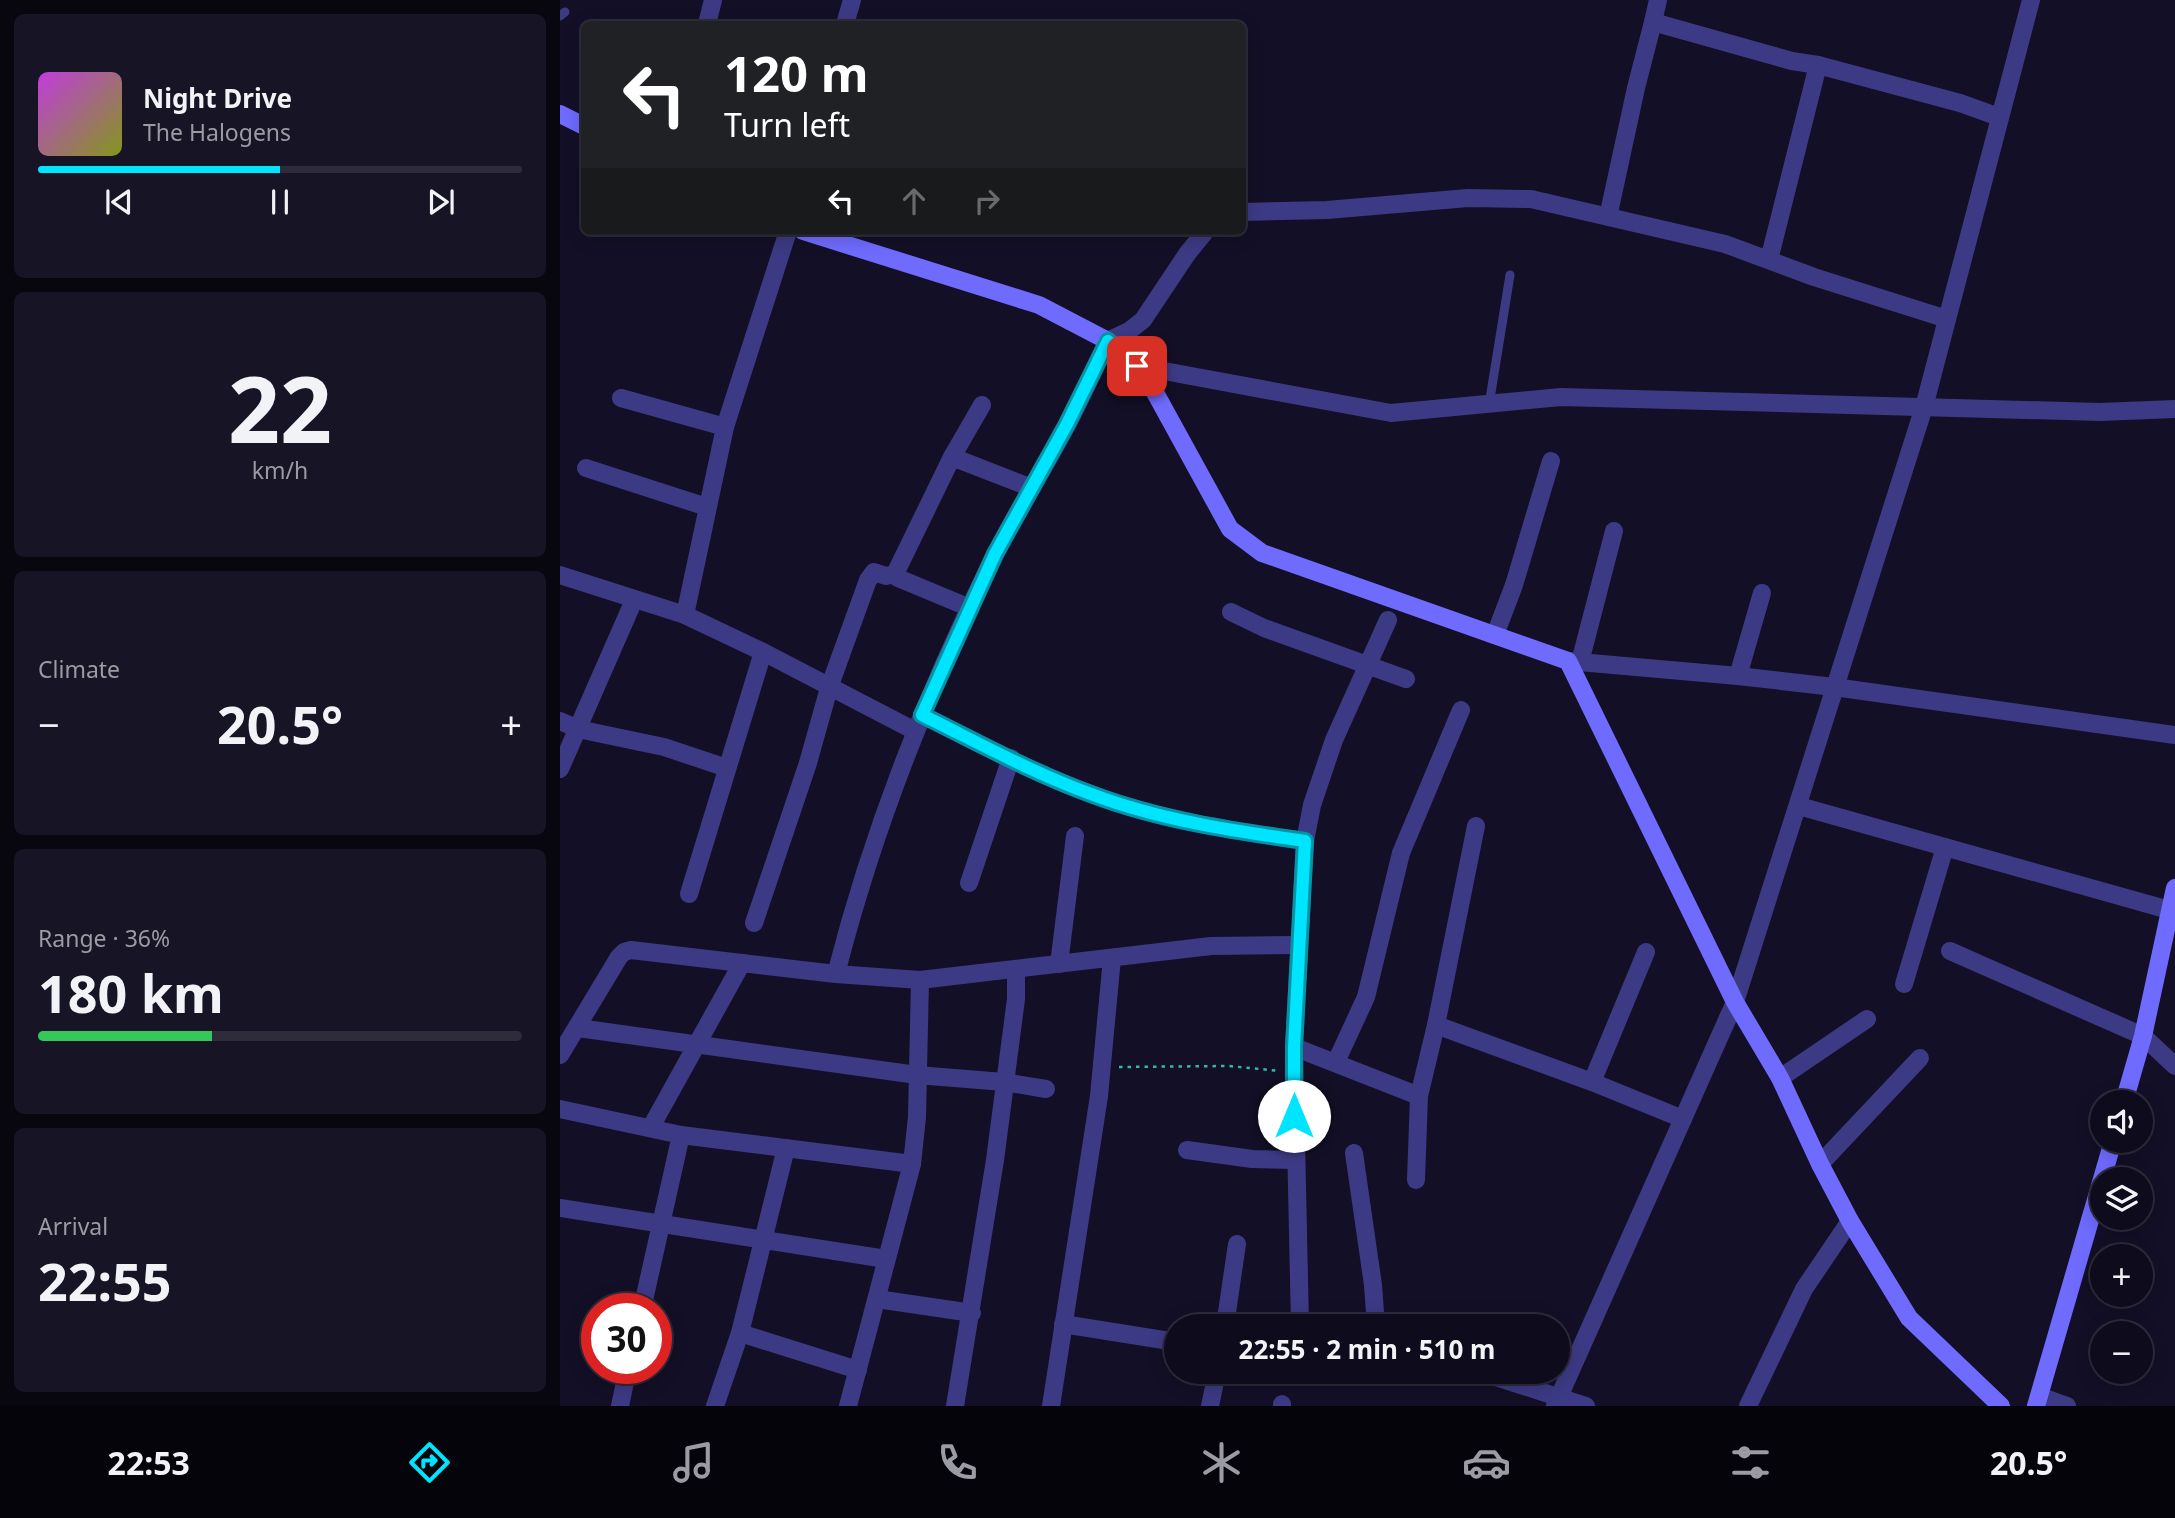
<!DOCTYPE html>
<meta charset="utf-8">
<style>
body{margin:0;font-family:"Noto Sans",sans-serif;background:#171425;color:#f1f3f6;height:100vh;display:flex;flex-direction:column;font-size:26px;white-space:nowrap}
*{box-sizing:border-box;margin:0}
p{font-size:23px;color:#9b9ba3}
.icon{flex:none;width:38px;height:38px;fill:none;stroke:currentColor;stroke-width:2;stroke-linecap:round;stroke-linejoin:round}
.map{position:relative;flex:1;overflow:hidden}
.details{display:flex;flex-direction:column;gap:14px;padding:14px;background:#08060f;width:560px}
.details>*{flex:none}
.hud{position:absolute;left:21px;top:21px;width:665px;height:214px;border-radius:10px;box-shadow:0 4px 18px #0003,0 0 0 2px #2e2b3b;background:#202124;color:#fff;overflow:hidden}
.tools{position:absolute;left:1530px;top:1090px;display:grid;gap:14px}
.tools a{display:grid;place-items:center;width:63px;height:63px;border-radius:50%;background:#0e0b1c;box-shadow:0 4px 18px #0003,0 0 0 2px #2e2b3b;font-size:35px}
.speed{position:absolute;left:21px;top:1293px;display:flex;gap:14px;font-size:35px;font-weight:700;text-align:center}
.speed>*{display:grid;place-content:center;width:91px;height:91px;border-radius:50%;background:#0e0b1c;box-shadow:0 4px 18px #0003,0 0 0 2px #2e2b3b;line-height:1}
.speed .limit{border:10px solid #d22;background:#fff;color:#111}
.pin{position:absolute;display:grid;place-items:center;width:60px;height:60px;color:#fff;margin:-30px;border-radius:14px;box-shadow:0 4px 10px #0006}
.me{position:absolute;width:77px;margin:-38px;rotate:0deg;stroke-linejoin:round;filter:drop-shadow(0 0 5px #0008)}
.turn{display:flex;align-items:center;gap:24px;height:147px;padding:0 28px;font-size:32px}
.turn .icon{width:91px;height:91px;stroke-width:2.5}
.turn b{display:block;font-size:49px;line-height:60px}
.lanes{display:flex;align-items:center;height:66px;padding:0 28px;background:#0003;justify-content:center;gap:35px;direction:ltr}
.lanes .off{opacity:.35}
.big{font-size:52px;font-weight:700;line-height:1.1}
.details .tile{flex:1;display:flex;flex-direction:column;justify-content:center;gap:10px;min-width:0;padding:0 24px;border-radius:10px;background:#171425}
.details .dial{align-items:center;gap:0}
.dial b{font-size:91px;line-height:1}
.song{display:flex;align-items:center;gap:21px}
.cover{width:84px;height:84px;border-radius:10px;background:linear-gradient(135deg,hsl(290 70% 55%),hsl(70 70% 35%))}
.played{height:7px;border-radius:4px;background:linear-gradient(90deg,#00e5ff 50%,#2e2b3b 50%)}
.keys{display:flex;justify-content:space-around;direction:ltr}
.heat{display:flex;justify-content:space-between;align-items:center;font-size:38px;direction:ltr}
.charge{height:10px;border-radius:5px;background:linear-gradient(90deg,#34c759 36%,#2e2b3b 0)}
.trip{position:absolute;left:604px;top:1314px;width:406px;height:70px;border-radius:35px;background:#0e0b1c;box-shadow:0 4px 18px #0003,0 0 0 2px #2e2b3b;font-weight:700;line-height:70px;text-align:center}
.tab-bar{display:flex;height:112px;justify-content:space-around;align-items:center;background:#06040b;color:#9b9ba3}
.tab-bar .icon{width:49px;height:49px}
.tab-bar .selected{color:#00e5ff}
.tab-bar b{font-size:32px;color:#f1f3f6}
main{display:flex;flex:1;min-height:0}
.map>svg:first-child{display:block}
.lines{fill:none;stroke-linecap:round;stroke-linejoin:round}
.path{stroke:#2fb8b0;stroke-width:2.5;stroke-dasharray:3.5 5;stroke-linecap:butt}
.lane{stroke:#3d3a85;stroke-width:9}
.street{stroke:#3d3a85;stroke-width:18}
.secondary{stroke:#6f6bff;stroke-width:18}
.route-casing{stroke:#0095a6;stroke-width:18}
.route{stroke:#00e5ff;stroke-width:12}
</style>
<main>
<section class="details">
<div class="tile">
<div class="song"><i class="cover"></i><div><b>Night Drive</b><p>The Halogens</p></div></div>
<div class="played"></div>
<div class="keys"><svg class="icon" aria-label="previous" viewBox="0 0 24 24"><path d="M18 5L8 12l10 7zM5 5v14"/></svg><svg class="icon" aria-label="pause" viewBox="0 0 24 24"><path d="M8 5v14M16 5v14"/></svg><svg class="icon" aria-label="next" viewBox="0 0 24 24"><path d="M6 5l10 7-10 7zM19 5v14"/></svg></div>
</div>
<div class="tile dial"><b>22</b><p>km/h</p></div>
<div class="tile"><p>Climate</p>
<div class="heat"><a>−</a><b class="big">20.5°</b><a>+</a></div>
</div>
<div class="tile"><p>Range · 36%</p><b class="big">180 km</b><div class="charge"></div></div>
<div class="tile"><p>Arrival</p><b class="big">22:55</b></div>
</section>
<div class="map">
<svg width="1615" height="1406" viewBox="0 0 1615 1406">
<rect width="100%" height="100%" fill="#130f26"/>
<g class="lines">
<polyline class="path" points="559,1067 669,1066 720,1071"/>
<g class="lane">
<polyline points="0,16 5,12"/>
<polyline points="929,405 950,275"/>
</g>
<g class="street">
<polyline points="1093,22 1098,0"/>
<polyline points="147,24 153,0"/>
<polyline points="285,24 292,0"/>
<polyline points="682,212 767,210 908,198 971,199 1165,244 1254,277 1387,319"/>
<polyline points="1048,217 1076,88 1093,22 1232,61 1258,65 1400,103 1439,117"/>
<polyline points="1209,260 1258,65"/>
<polyline points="577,366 831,413 1001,397 1540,412 1615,409"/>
<polyline points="61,398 165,427"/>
<polyline points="392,457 472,488"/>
<polyline points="26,468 147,507"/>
<polyline points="0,575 125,615 203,652 355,731"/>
<polyline points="410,608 338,578 335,574 392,457 422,405"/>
<polyline points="671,612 704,628 846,679"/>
<polyline points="125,615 165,427 228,231"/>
<polyline points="935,635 954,585 991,461"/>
<polyline points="1008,661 1178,676 1274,687 1615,735"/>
<polyline points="1020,662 1054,531"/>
<polyline points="1178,676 1202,593"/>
<path d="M362,715C417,742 473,773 531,794C599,820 674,831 745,841"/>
<polyline points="0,721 18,729 104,747 167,768"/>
<polyline points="0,769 74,600"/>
<polyline points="1239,806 1609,910"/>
<polyline points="409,883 451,758"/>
<polyline points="129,894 203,652"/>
<polyline points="194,923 248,763 269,688 308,580 314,572 326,576 335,574"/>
<polyline points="1390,951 1583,1036 1615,1066"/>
<polyline points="499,964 515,836"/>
<path d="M276,974C313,829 368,690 434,557C456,513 483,470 506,427C521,399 534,369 548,341L569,331L583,320L627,254L644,233"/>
<polyline points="1344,984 1385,847"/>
<polyline points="876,1025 1032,1082 1123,1119"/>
<polyline points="18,1028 357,1075 444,1082 486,1089"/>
<polyline points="734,1047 859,1096"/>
<polyline points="0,1055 59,957 64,952 71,950 276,974 360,980 651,946 739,945"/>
<polyline points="776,1062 806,997 841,853 901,710"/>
<polyline points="1220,1078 1307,1019"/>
<polyline points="1032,1082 1086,952"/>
<polyline points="0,1109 121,1135 352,1164"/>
<polyline points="91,1127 182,963"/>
<polyline points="627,1150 692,1159 735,1160"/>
<polyline points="794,1153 813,1285 816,1326"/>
<polyline points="1260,1164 1360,1058"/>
<polyline points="856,1180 859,1096 876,1025 916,826"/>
<polyline points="0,1208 326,1259"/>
<polyline points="317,1299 412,1313"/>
<polyline points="82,1309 121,1135"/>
<polyline points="503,1324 616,1342"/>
<polyline points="665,1326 677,1244"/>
<polyline points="740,1326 734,1047 745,841 752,805 774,740 828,620"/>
<polyline points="180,1333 298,1370"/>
<polyline points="920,1372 1026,1406"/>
<polyline points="1479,1396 1507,1406"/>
<polyline points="60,1406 68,1368"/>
<polyline points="155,1406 180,1333 226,1148"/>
<polyline points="288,1406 352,1164 357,1117 360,980"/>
<polyline points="395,1406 435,1160 456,999 456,969"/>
<polyline points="491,1406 539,1096 552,958"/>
<polyline points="650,1406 657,1372"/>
<polyline points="722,1406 722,1404"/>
<polyline points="995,1406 1175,1002 1364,407 1471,0"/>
<polyline points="1188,1406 1244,1289 1290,1221"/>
</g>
<g class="secondary">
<polyline points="0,114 24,126"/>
<polyline points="243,231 479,305 548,341 577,366 592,387 670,529 702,553 1008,661 1175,1002 1220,1078 1260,1164 1290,1221 1349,1318 1441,1406"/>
<polyline points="1564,1102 1583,1036 1615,888"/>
<polyline points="1476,1406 1553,1141"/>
</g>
</g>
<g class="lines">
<defs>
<path id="route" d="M577,366L548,341L507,424L435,554L362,715C417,742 473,773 531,794C599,820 674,831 745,841L734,1047V1116"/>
</defs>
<use href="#route" class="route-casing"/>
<use href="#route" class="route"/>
</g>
</svg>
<div class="tools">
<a><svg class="icon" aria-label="sound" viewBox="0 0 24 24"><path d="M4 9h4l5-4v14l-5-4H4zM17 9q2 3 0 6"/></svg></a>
<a><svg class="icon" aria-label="layers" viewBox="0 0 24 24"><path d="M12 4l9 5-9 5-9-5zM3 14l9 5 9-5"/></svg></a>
<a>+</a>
<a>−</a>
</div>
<div class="speed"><div class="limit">30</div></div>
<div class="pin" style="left:577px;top:366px;background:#d93025"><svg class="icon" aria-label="arrive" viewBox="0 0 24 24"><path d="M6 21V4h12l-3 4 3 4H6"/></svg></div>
<svg class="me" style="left:734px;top:1116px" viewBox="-20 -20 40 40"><circle r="19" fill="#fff"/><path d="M0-13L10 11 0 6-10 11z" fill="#00e5ff"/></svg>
<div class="trip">22:55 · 2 min · 510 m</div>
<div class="hud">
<div class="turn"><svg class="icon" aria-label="left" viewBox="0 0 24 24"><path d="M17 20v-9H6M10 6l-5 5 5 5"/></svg><div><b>120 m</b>Turn left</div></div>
<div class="lanes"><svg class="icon" aria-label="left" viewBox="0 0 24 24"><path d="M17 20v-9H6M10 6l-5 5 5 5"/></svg><svg class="icon off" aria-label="ahead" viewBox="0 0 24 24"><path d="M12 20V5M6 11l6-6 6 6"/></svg><svg class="icon off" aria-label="right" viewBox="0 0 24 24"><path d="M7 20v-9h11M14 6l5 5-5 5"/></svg></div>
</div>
</div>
</main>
<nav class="tab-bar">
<b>22:53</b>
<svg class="icon selected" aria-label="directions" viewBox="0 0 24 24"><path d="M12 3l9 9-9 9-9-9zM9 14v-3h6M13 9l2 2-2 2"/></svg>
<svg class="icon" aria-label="music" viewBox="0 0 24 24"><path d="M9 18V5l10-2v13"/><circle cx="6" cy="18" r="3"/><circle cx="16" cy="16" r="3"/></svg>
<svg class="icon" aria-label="phone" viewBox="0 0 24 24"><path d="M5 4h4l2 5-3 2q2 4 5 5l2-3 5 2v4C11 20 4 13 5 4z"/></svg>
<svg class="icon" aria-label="climate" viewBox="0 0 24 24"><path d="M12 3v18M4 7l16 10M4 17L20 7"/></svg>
<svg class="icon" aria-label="car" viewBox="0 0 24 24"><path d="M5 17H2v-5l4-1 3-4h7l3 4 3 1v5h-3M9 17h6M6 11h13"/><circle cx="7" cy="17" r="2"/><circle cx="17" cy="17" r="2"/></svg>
<svg class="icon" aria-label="filters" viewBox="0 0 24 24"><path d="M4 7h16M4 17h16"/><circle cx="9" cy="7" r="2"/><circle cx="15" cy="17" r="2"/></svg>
<b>20.5°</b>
</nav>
